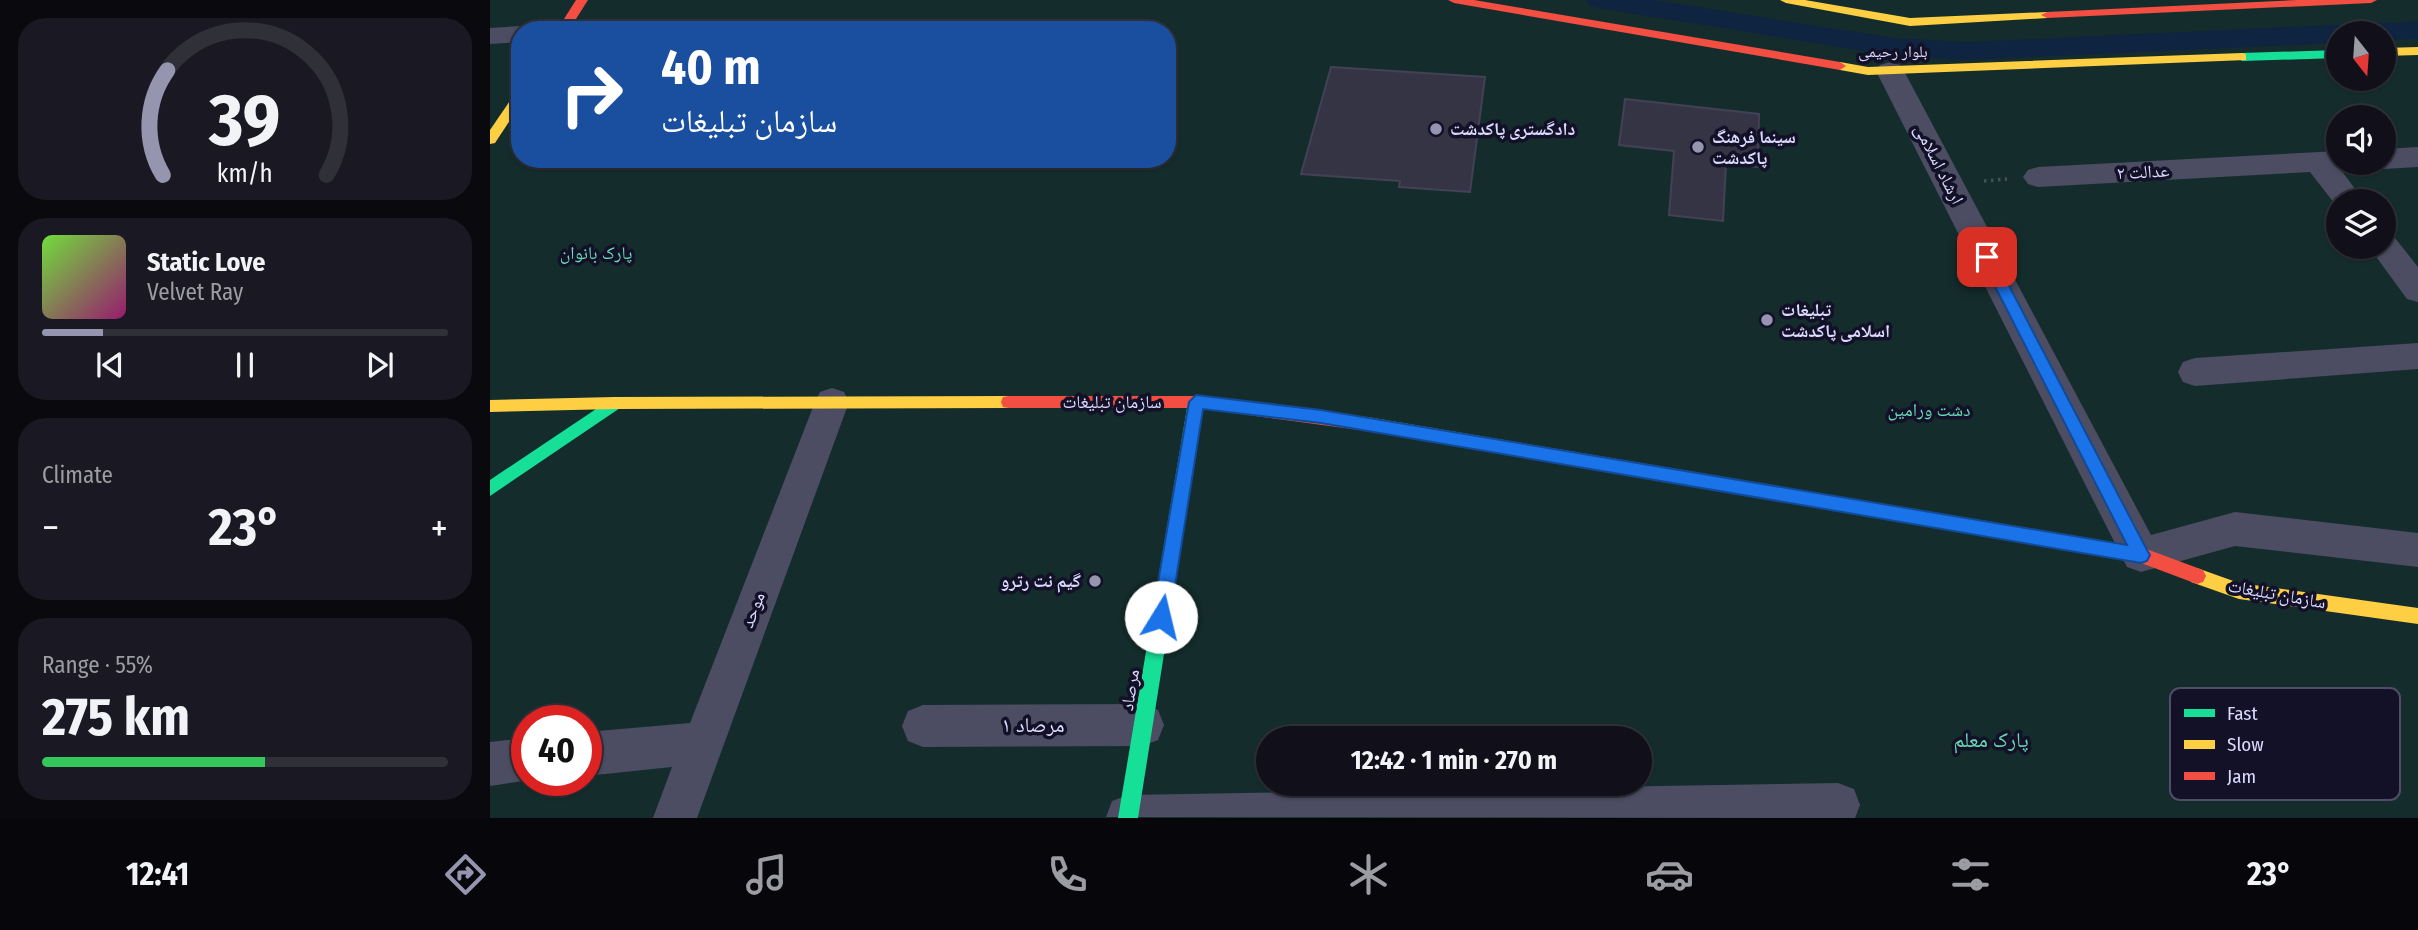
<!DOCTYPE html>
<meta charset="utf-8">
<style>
body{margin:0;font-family:"Fira Sans Condensed","Noto Naskh Arabic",sans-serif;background:#1a1923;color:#f1f3f6;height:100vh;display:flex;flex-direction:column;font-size:26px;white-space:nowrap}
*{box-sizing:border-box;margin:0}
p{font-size:23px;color:#9c9da2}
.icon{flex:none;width:38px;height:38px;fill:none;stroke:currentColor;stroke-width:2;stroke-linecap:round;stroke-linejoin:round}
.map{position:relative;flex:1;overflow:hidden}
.side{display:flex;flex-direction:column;gap:18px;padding:18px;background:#09090e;width:490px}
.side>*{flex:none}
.guide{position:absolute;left:21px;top:21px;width:665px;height:147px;border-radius:28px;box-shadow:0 2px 5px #0004,0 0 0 2px #303039;background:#1a4fa0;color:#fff;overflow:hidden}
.needle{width:46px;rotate:163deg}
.fabs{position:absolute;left:1836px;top:21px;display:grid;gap:14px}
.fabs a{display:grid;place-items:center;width:70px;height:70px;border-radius:50%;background:#11101a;box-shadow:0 2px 5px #0004,0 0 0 2px #303039;font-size:35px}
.speed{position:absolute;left:21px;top:705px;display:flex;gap:14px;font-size:35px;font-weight:700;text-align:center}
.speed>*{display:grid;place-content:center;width:91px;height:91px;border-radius:50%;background:#11101a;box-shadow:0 2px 5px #0004,0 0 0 2px #303039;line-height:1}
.speed .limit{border:10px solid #d22;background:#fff;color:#111}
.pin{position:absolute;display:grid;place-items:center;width:60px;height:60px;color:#fff;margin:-30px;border-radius:14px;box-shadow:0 4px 10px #0006}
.me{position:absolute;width:77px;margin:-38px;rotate:9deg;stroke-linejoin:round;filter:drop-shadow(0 0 5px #0008)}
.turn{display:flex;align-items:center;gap:24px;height:147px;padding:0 35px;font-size:32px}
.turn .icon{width:91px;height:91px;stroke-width:2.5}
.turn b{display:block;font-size:49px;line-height:60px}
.big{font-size:52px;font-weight:700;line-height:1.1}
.side .widget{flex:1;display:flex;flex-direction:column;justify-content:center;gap:10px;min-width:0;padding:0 24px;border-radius:28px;background:#1a1923}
.side .dial{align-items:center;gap:0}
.dial svg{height:182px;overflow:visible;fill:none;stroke:#303039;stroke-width:7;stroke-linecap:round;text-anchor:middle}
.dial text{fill:#f1f3f6;stroke:none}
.song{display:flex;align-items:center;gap:21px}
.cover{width:84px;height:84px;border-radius:10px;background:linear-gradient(135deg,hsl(100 70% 55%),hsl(320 70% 35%))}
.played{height:7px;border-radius:4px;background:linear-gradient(90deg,#9695b0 15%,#303039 15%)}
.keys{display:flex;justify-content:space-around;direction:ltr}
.heat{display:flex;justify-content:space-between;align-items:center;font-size:38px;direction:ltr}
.charge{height:10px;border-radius:5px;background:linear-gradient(90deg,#34c759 55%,#303039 0)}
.trip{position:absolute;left:766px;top:726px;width:396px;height:70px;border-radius:35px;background:#11101a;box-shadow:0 2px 5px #0004,0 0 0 2px #303039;font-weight:700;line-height:70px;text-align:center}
.tabs{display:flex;height:112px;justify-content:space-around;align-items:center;background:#07060a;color:#9c9da2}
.tabs .icon{width:49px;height:49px}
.tabs .active{color:#9695b0}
.tabs b{font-size:32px;color:#f1f3f6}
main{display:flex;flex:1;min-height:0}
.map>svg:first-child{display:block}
.green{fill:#142d2c;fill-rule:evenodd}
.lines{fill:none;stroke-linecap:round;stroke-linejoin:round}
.canal{fill:#0e2441;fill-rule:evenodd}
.building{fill:#353444;stroke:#434155;stroke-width:2}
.path{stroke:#45525e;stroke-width:3.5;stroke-dasharray:2.5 4.5;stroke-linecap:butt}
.street{fill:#4c4c62;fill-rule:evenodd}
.fast{fill:#16e098;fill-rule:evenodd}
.slow{fill:#ffcf43;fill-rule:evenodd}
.jam{fill:#f24e42;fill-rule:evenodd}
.route{fill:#1a73e8;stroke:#114b97;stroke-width:2}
.poi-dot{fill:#9695b0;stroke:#131127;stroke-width:2.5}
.labels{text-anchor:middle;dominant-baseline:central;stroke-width:7;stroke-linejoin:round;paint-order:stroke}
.far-street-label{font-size:16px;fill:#dbd9fd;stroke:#131127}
.poi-label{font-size:18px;font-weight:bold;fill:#dbd9fd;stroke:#131127;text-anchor:start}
.street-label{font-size:18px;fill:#dbd9fd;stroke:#131127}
.park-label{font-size:18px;fill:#68dab6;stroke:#131127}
.near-street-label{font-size:21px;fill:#dbd9fd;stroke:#131127}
.near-park-label{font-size:21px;fill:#68dab6;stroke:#131127}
.key{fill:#131127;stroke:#4f4d67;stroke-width:2}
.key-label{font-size:19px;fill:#dbd9fd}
</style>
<main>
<section class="side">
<div class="widget dial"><svg viewBox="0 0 100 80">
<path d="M14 69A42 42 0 1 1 86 69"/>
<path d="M14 69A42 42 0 0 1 16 23" stroke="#9695b0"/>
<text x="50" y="56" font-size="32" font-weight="700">39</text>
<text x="50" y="72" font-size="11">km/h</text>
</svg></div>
<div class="widget">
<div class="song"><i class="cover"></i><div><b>Static Love</b><p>Velvet Ray</p></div></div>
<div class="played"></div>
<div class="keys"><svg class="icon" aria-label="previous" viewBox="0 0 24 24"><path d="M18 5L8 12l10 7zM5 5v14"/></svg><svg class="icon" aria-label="pause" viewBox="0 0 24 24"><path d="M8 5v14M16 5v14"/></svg><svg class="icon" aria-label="next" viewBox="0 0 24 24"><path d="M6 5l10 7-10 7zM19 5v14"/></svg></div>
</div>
<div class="widget"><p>Climate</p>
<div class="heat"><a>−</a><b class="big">23°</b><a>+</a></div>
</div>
<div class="widget"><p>Range · 55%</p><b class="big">275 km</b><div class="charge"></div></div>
</section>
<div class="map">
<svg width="1928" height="818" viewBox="0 0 1928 818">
<rect width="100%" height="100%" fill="#171622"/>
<path class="green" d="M0,0H1928V818H0ZM30,30H677V159H30ZM1848,33H1894V79H1848ZM1848,117H1894V163H1848ZM1848,201H1894V247H1848ZM37,721H96V780H37ZM779,738H1150V784H779Z"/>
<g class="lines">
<polygon class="canal" points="1096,0 1163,0 1403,38 1478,42 1928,21 1928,39 1894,40 1894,33 1848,33 1848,43 1478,60 1403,56 1110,8 1100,6"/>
</g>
<g class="building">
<polygon points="841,67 995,77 980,192 909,187 910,181 811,174"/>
<polygon points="1135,99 1269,114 1268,167 1236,163 1233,221 1179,215 1184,151 1129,145"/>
</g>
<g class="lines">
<polyline class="path" points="1494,181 1517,179"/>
<g class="street">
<polygon points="30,26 40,30 30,30 30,42 0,44 0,28"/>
<polygon points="1400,62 1410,65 1414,71 1661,535 1745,512 1928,533 1928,567 1745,546 1651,572 1637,567 1386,71 1390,65"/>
<polygon points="1928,147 1928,167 1894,169 1882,163 1894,163 1894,149"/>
<polygon points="1848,151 1848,163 1862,163 1858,168 1851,170 1874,201 1848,201 1848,208 1820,172 1548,187 1538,184 1533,177 1538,170 1548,167"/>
<polygon points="1894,235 1905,238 1928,267 1928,302 1917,299 1879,247 1894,247"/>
<polygon points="1928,343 1928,369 1705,386 1693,382 1688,372 1693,362 1705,358"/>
<polygon points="342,388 354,392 359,402 207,818 163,818 182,767 96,776 96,732 200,723 325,402 330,392"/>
<polygon points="653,704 668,710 674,725 668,740 653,746 433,747 418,741 412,726 418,711 433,705"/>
<polygon points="37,738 37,780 40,780 0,786 0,742"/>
<polygon points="1348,783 1364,789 1370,805 1365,818 616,817 622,801 638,795"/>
</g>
<g class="fast">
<polygon points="1848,50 1848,58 1752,61 1746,57 1752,53"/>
<polygon points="706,396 712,397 714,402 648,818 628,818 698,402 700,397"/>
<polygon points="124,397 130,398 132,403 130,408 0,496 0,480"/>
</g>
<g class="slow">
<polygon points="1290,0 1315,0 1420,18 1557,12 1563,15 1557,18 1420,26 1296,3"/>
<polygon points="1928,47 1928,55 1894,56 1894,48"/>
<polygon points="1752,53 1756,54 1756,60 1378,75 1350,70 1344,66 1350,62 1378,67"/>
<polygon points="30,91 30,105 5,143 0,144 0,130 26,92"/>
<polygon points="519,396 525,397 527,402 525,407 519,408 124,409 0,412 0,400 124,397"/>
<polygon points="877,417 1287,486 1293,488 1295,493 1293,498 1287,500 877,431 871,429 869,424 871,419"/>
<polygon points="1707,568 1749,583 1928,608 1928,624 1749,599 1701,582 1698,576 1701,570"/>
</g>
<g class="jam">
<polygon points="86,0 98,0 79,30 67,30"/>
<polygon points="958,0 984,0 1350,62 1356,66 1350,70 964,3"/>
<polygon points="1807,0 1887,0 1881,3 1557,18 1551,15 1557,12"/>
<polygon points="519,396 706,396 877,417 883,419 885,424 883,429 877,431 706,408 519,408 513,407 511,402 513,397"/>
<polygon points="1287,486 1651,547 1713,570 1716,576 1713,582 1707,584 1651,563 1287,500 1281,498 1279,493 1281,488"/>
</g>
</g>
<polygon class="route" points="1497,252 1504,257 1657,550 1660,555 1657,561 1651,563 831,423 713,409 680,617 678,623 671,626 665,623 662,617 699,402 706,395 831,410 1637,545 1490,257"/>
<g class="poi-dot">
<circle cx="946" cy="129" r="7"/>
<circle cx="1208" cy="147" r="7"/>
<circle cx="1277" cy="320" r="7"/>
<circle cx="605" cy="581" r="7"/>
</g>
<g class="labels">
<g class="far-street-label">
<text x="1403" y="51">بلوار رحیمی</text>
</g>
<g class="poi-label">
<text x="960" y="129">دادگستری پاکدشت</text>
<text x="1222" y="137">سینما فرهنگ<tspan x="1222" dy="21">پاکدشت</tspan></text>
<text x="1291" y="310">تبلیغات<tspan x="1291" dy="21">اسلامی پاکدشت</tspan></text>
<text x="591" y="581" text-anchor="end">گیم نت رترو</text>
</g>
<g class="street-label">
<text transform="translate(1449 164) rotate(63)">ارشاد اسلامی</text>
<text transform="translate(1653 172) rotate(-3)">عدالت ۲</text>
<text x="622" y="402">سازمان تبلیغات</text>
<text transform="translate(1787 594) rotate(10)">سازمان تبلیغات</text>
<text transform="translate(263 610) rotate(-69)">موحد</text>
<text transform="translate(640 690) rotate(-81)">مرصاد</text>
</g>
<g class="park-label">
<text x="106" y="253">پارک بانوان</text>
<text x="1439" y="410">دشت ورامین</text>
</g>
<g class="near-street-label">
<text x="543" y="725">مرصاد ۱</text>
</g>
<g class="near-park-label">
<text x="1501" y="740">پارک معلم</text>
</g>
</g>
<rect x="1680" y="688" width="230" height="112" rx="10" class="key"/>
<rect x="1694" y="709" width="31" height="8" fill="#16e098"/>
<rect x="1694" y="740" width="31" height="9" fill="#ffcf43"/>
<rect x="1694" y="772" width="31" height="8" fill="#f24e42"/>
<g class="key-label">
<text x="1737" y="720">Fast</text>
<text x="1737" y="751">Slow</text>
<text x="1737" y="783">Jam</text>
</g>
</svg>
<div class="fabs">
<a><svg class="needle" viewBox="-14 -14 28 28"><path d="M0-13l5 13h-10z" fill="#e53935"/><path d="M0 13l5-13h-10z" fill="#9c9da2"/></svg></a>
<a><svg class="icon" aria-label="sound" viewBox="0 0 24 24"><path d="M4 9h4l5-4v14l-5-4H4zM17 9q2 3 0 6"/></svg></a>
<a><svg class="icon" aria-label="layers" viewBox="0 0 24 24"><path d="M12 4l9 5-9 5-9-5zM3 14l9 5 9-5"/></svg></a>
</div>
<div class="speed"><div class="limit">40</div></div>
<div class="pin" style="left:1497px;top:257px;background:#d93025"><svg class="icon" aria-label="arrive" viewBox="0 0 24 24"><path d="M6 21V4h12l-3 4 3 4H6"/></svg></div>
<svg class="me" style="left:671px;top:617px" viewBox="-20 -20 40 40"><circle r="19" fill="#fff"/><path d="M0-13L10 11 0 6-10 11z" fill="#1a73e8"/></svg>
<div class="trip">12:42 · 1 min · 270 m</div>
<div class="guide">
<div class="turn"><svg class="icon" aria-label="right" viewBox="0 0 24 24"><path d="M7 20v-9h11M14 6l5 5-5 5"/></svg><div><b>40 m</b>سازمان تبلیغات</div></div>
</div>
</div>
</main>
<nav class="tabs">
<b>12:41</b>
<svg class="icon active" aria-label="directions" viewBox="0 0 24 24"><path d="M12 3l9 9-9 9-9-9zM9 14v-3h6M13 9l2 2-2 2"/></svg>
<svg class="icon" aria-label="music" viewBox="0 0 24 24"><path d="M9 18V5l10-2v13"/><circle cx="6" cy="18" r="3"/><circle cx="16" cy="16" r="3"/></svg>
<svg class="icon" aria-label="phone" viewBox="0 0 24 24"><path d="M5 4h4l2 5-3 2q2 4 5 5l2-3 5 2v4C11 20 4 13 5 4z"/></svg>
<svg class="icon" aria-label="climate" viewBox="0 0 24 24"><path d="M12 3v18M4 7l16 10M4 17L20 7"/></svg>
<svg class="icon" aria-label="car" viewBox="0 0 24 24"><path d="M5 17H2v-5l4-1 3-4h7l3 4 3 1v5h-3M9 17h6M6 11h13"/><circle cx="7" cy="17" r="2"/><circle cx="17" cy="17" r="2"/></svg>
<svg class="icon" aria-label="filters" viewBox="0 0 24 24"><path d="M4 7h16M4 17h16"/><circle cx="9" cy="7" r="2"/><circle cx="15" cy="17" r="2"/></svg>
<b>23°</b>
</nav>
